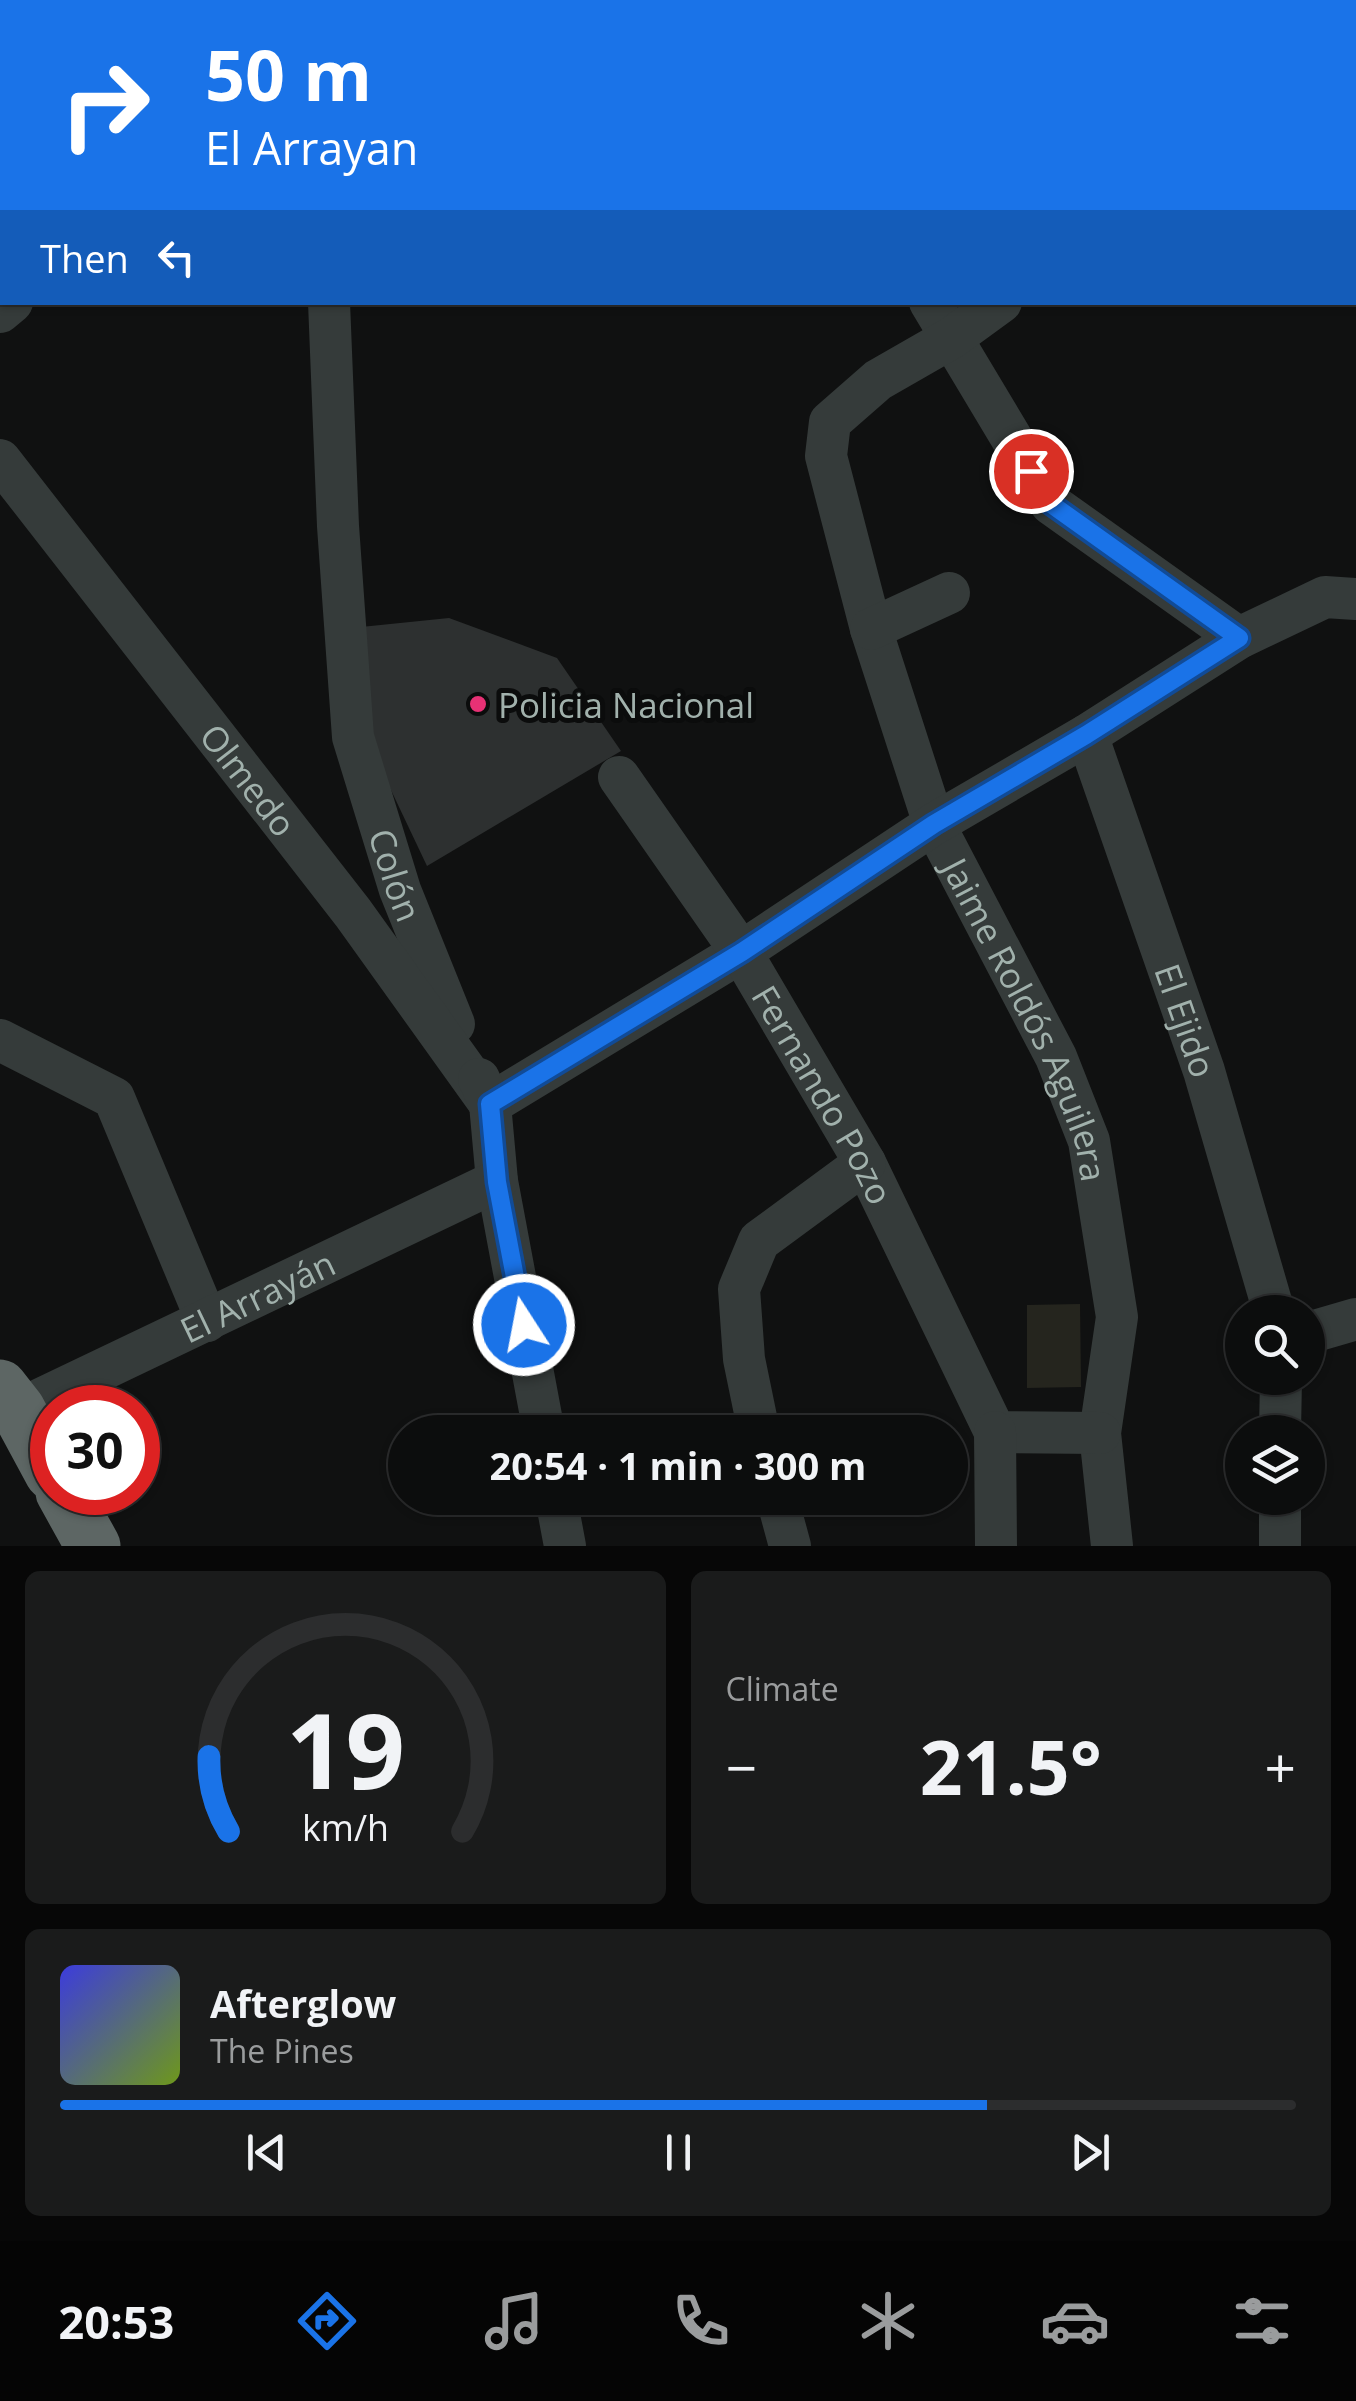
<!DOCTYPE html>
<meta charset="utf-8">
<style>
body{margin:0;font-family:"Open Sans",sans-serif;background:#1a1b1b;color:#f1f3f6;height:100vh;display:flex;flex-direction:column;font-size:38px;white-space:nowrap}
*{box-sizing:border-box;margin:0}
p{font-size:32px;color:#9a9c9d}
.icon{flex:none;width:55px;height:55px;fill:none;stroke:currentColor;stroke-width:2;stroke-linecap:round;stroke-linejoin:round}
.map{position:relative;height:1546px;overflow:hidden}
.details{display:flex;flex-direction:column;gap:25px;padding:25px;background:#070707;flex:1}
.details>*{flex:none}
.banner{position:absolute;left:0px;top:0px;width:1358px;height:305px;box-shadow:0 2px 8px #0004,0 0 0 2px #2c2d2e;background:#1a73e8;color:#fff;overflow:hidden}
.tools{position:absolute;left:1225px;top:1295px;display:grid;gap:20px}
.tools a{display:grid;place-items:center;width:100px;height:100px;border-radius:50%;background:#0c0d0d;box-shadow:0 2px 8px #0004,0 0 0 2px #2c2d2e;font-size:50px}
.speed{position:absolute;left:30px;top:1385px;display:flex;gap:20px;font-size:50px;font-weight:700;text-align:center}
.speed>*{display:grid;place-content:center;width:130px;height:130px;border-radius:50%;background:#0c0d0d;box-shadow:0 2px 8px #0004,0 0 0 2px #2c2d2e;line-height:1}
.speed .limit{border:15px solid #d22;background:#fff;color:#111}
.pin{position:absolute;display:grid;place-items:center;width:85px;height:85px;color:#fff;margin:-42px;border:5px solid #fff;border-radius:50%;box-shadow:0 2px 10px #0007}
.me{position:absolute;width:110px;margin:-55px;rotate:349deg;stroke-linejoin:round;filter:drop-shadow(0 0 8px #0008)}
.turn{display:flex;align-items:center;gap:35px;height:210px;padding:0 40px;font-size:45px}
.turn .icon{width:130px;height:130px;stroke-width:2.5}
.turn b{display:block;font-size:70px;line-height:85px}
.then{display:flex;align-items:center;height:95px;padding:0 40px;background:#0003;gap:20px;font-size:38px}
.big{font-size:75px;font-weight:700;line-height:1.1}
.details .tile{flex:1;display:flex;flex-direction:column;justify-content:center;gap:15px;min-width:0;padding:0 35px;border-radius:15px;background:#1a1b1b}
.details .dial{align-items:center;gap:0}
.dial svg{height:260px;overflow:visible;fill:none;stroke:#2c2d2e;stroke-width:7;stroke-linecap:round;text-anchor:middle}
.dial text{fill:#f1f3f6;stroke:none}
.song{display:flex;align-items:center;gap:30px}
.cover{width:120px;height:120px;border-radius:15px;background:linear-gradient(135deg,hsl(240 70% 55%),hsl(80 70% 35%))}
.played{height:10px;border-radius:5px;background:linear-gradient(90deg,#1a73e8 75%,#2c2d2e 75%)}
.keys{display:flex;justify-content:space-around;direction:ltr}
.heat{display:flex;justify-content:space-between;align-items:center;font-size:55px;direction:ltr}
.details .tiles{flex:1;display:grid;gap:25px;grid-template-columns:1fr 1fr}
.tile:last-child{grid-column:span 2}
.trip{position:absolute;left:388px;top:1415px;width:580px;height:100px;border-radius:50px;background:#0c0d0d;box-shadow:0 2px 8px #0004,0 0 0 2px #2c2d2e;font-weight:700;line-height:100px;text-align:center}
.tabs{display:flex;height:160px;justify-content:space-around;align-items:center;background:#050505;color:#9a9c9d}
.tabs .icon{width:70px;height:70px}
.tabs .selected{color:#1a73e8}
.tabs b{font-size:45px;color:#f1f3f6}
.map>svg:first-child{display:block}
.green{fill:#25251e}
.building{fill:#2d3030}
.lines{fill:none;stroke-linecap:round;stroke-linejoin:round}
.minor{stroke:#353b3a;stroke-width:42}
.highway{stroke:#5d6664;stroke-width:55}
.route-casing{stroke:#114b97;stroke-width:25}
.route{stroke:#1a73e8;stroke-width:18}
.poi-dot{fill:#e73175;stroke:#0b0c0c;stroke-width:4}
.labels{text-anchor:middle;dominant-baseline:central;stroke-width:10;stroke-linejoin:round;paint-order:stroke}
.poi-label{font-size:35px;fill:#a1b1ac;stroke:#0b0c0c;text-anchor:start}
.street-label{font-size:35px;fill:#a1b1ac;stroke:#0b0c0c}
</style>
<div class="map">
<svg width="1356" height="1546" viewBox="0 0 1356 1546">
<rect width="100%" height="100%" fill="#101111"/>
<polygon class="green" points="1080,1304 1081,1387 1027,1388 1027,1305"/>
<polygon class="building" points="449,618 557,658 621,751 427,866 372,750 361,627"/>
<g class="lines">
<g class="minor">
<polyline points="290,0 292,2"/>
<polyline points="590,0 594,2"/>
<polyline points="739,0 740,2"/>
<polyline points="404,2 407,0"/>
<polyline points="1192,2 1200,0"/>
<polyline points="1355,261 1356,263"/>
<path id="s1" d="M329,302L338,526L353,737L400,890L454,1024"/>
<polyline points="930,302 1051,504 1239,638"/>
<path id="s2" d="M1001,302L953,337L878,380L830,422L826,456L871,629L934,824L1056,1057L1089,1141L1117,1317L1100,1433L1112,1546"/>
<polyline points="0,312 12,302"/>
<path id="s3" d="M0,460L353,913L490,1104L741,952L934,824L1087,735L1239,638L1325,597L1356,599"/>
<polyline points="871,629 949,593"/>
<path id="s4" d="M1087,735L1204,1071L1274,1312"/>
<path id="s5" d="M619,777L741,952L865,1163L995,1432L1100,1433"/>
<polyline points="0,1040 114,1098 207,1321"/>
<polyline points="479,1079 490,1104 497,1181 544,1432"/>
<polyline points="1308,1333 1356,1319"/>
<path id="s6" d="M18,1410L497,1181"/>
<polyline points="759,1432 744,1359 739,1289 759,1241 865,1163"/>
<polyline points="995,1432 996,1546"/>
<polyline points="1280,1432 1281,1378"/>
<polyline points="556,1498 565,1546"/>
<polyline points="777,1498 790,1546"/>
<polyline points="1280,1546 1280,1498"/>
</g>
<g class="highway">
<polyline points="0,1387 18,1410 52,1473"/>
<polyline points="63,1492 93,1546"/>
</g>
</g>
<g class="lines">
<defs>
<polyline id="route" points="524,1325 497,1182 490,1104 742,952 934,824 1086,735 1239,638 1051,504 1031,471"/>
</defs>
<use href="#route" class="route-casing"/>
<use href="#route" class="route"/>
</g>
<circle class="poi-dot" cx="478" cy="704" r="10"/>
<g class="labels">
<g class="poi-label">
<text x="498" y="704">Policia Nacional</text>
</g>
<g class="street-label">
<text stroke="none"><textPath href="#s3" startOffset="405">Olmedo</textPath></text>
<text stroke="none"><textPath href="#s1" startOffset="580">Colón</textPath></text>
<text stroke="none"><textPath href="#s2" startOffset="845">Jaime Roldós Aguilera</textPath></text>
<text stroke="none"><textPath href="#s4" startOffset="302">El Ejido</textPath></text>
<text stroke="none"><textPath href="#s5" startOffset="378">Fernando Pozo</textPath></text>
<text stroke="none"><textPath href="#s6" startOffset="265">El Arrayán</textPath></text>
</g>
</g>
</svg>
<div class="tools">
<a><svg class="icon" aria-label="search" viewBox="0 0 24 24"><circle cx="10" cy="10" r="6"/><path d="M15 15l6 6"/></svg></a>
<a><svg class="icon" aria-label="layers" viewBox="0 0 24 24"><path d="M12 4l9 5-9 5-9-5zM3 14l9 5 9-5"/></svg></a>
</div>
<div class="speed"><div class="limit">30</div></div>
<div class="pin" style="left:1031px;top:471px;background:#d93025"><svg class="icon" aria-label="arrive" viewBox="0 0 24 24"><path d="M6 21V4h12l-3 4 3 4H6"/></svg></div>
<svg class="me" style="left:524px;top:1325px" viewBox="-20 -20 40 40"><circle r="17" fill="#1a73e8" stroke="#fff" stroke-width="3"/><path d="M0-11L8 9 0 5-8 9z" fill="#fff"/></svg>
<div class="trip">20:54 · 1 min · 300 m</div>
<div class="banner">
<div class="turn"><svg class="icon" aria-label="right" viewBox="0 0 24 24"><path d="M7 20v-9h11M14 6l5 5-5 5"/></svg><div><b>50 m</b>El Arrayan</div></div>
<div class="then">Then<svg class="icon" aria-label="left" viewBox="0 0 24 24"><path d="M17 20v-9H6M10 6l-5 5 5 5"/></svg></div>
</div>
</div>
<section class="details">
<div class="tiles">
<div class="tile dial"><svg viewBox="0 0 100 80">
<path d="M14 69A42 42 0 1 1 86 69"/>
<path d="M14 69A42 42 0 0 1 8 46" stroke="#1a73e8"/>
<text x="50" y="56" font-size="32" font-weight="700">19</text>
<text x="50" y="72" font-size="11">km/h</text>
</svg></div>
<div class="tile"><p>Climate</p>
<div class="heat"><a>−</a><b class="big">21.5°</b><a>+</a></div>
</div>
<div class="tile">
<div class="song"><i class="cover"></i><div><b>Afterglow</b><p>The Pines</p></div></div>
<div class="played"></div>
<div class="keys"><svg class="icon" aria-label="previous" viewBox="0 0 24 24"><path d="M18 5L8 12l10 7zM5 5v14"/></svg><svg class="icon" aria-label="pause" viewBox="0 0 24 24"><path d="M8 5v14M16 5v14"/></svg><svg class="icon" aria-label="next" viewBox="0 0 24 24"><path d="M6 5l10 7-10 7zM19 5v14"/></svg></div>
</div>
</div>
</section>
<nav class="tabs">
<b>20:53</b>
<svg class="icon selected" aria-label="directions" viewBox="0 0 24 24"><path d="M12 3l9 9-9 9-9-9zM9 14v-3h6M13 9l2 2-2 2"/></svg>
<svg class="icon" aria-label="music" viewBox="0 0 24 24"><path d="M9 18V5l10-2v13"/><circle cx="6" cy="18" r="3"/><circle cx="16" cy="16" r="3"/></svg>
<svg class="icon" aria-label="phone" viewBox="0 0 24 24"><path d="M5 4h4l2 5-3 2q2 4 5 5l2-3 5 2v4C11 20 4 13 5 4z"/></svg>
<svg class="icon" aria-label="climate" viewBox="0 0 24 24"><path d="M12 3v18M4 7l16 10M4 17L20 7"/></svg>
<svg class="icon" aria-label="car" viewBox="0 0 24 24"><path d="M5 17H2v-5l4-1 3-4h7l3 4 3 1v5h-3M9 17h6M6 11h13"/><circle cx="7" cy="17" r="2"/><circle cx="17" cy="17" r="2"/></svg>
<svg class="icon" aria-label="filters" viewBox="0 0 24 24"><path d="M4 7h16M4 17h16"/><circle cx="9" cy="7" r="2"/><circle cx="15" cy="17" r="2"/></svg>
</nav>
